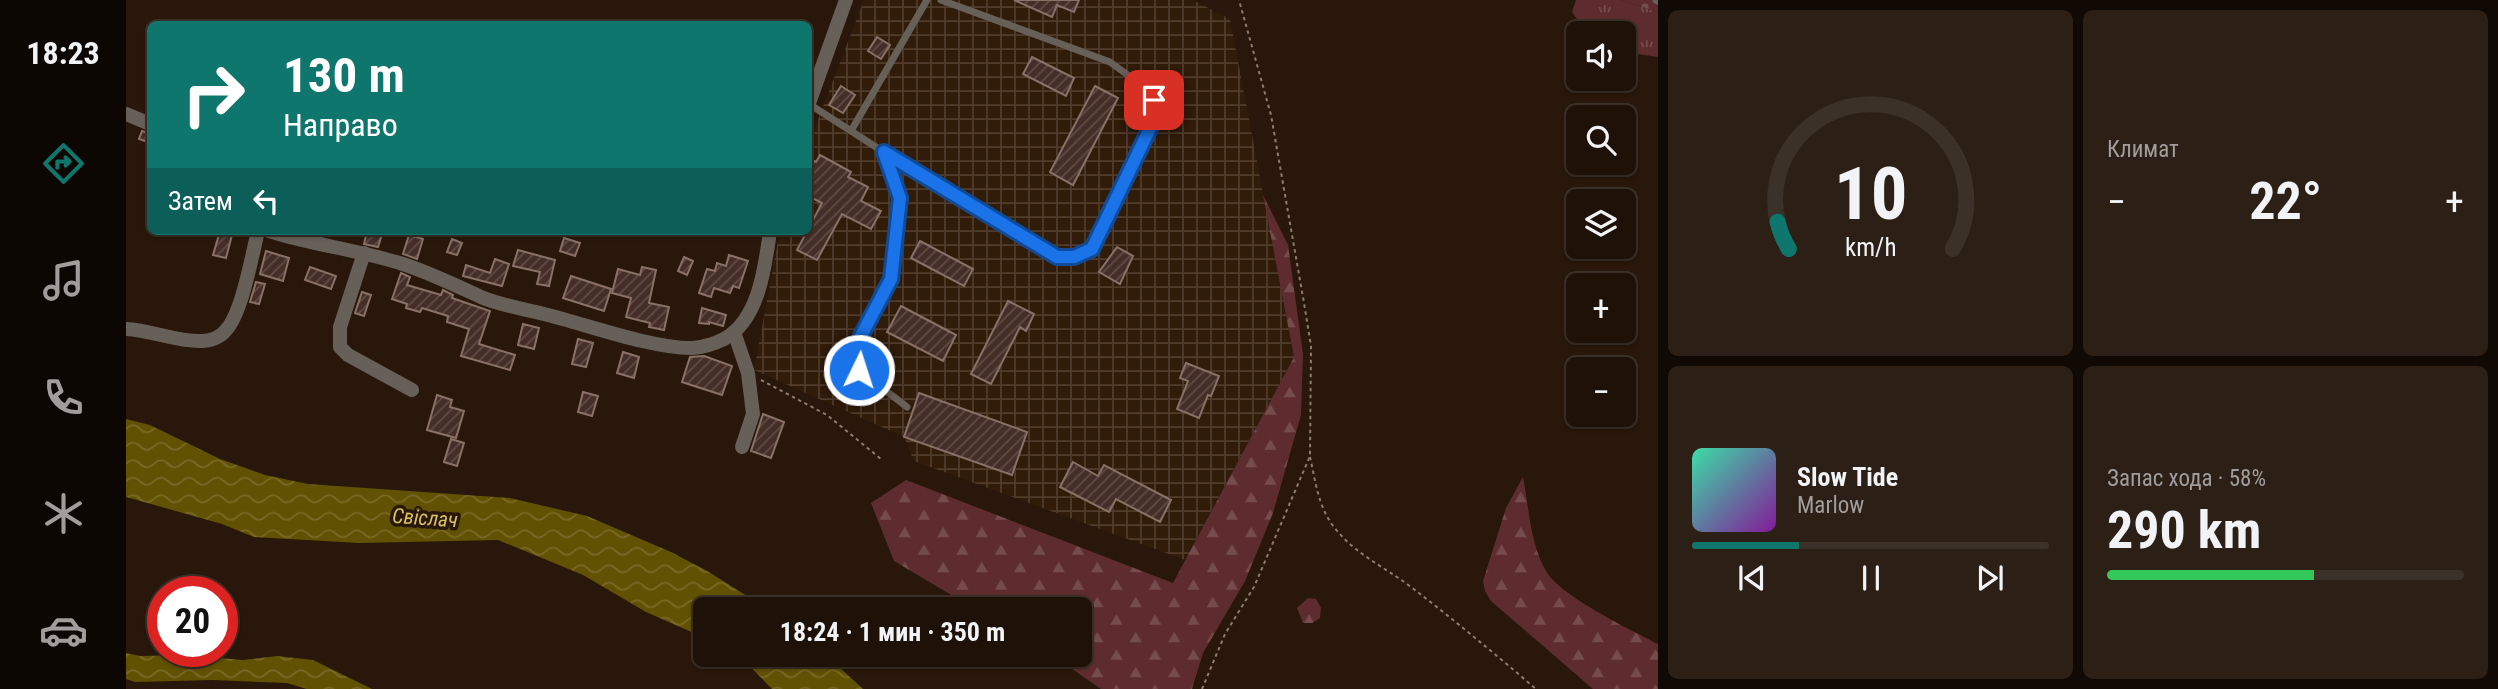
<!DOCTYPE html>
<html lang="ru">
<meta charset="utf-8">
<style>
body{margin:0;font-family:"Roboto Condensed",sans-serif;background:#2b1f16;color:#f1f3f6;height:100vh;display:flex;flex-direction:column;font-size:26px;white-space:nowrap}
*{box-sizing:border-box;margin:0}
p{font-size:23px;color:#a19d9c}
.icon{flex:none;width:38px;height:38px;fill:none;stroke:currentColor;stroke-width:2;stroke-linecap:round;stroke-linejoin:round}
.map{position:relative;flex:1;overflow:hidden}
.drawer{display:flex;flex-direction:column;gap:10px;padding:10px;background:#100904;width:840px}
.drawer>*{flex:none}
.guide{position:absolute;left:21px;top:21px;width:665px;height:214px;border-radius:10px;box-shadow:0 2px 5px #0004,0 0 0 2px #3c3129;background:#0f766e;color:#fff;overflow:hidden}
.tools{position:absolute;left:1440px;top:21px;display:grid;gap:14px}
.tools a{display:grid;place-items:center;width:70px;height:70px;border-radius:10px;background:#1e1108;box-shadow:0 2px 5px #0004,0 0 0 2px #3c3129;font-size:35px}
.speed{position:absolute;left:21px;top:576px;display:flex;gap:14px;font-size:35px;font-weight:700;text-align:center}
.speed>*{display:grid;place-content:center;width:91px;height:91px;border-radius:50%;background:#1e1108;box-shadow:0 2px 5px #0004,0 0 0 2px #3c3129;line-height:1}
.speed .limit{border:10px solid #d22;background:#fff;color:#111}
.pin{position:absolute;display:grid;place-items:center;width:60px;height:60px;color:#fff;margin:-30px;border-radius:14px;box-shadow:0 4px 10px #0006}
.me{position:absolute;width:77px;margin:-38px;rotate:4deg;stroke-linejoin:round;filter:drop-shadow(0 0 5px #0008)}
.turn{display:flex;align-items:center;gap:24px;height:147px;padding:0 21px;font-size:32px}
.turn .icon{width:91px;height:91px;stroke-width:2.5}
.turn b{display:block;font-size:49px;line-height:60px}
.then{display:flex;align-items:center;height:66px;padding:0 21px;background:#0003;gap:14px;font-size:26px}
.big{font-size:52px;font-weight:700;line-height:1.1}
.drawer .card{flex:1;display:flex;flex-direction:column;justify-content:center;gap:10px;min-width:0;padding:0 24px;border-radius:10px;background:#2b1f16}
.drawer .dial{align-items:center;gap:0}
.dial svg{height:182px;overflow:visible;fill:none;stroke:#3c3129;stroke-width:7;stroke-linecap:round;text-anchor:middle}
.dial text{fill:#f1f3f6;stroke:none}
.song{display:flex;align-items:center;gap:21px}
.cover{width:84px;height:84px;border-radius:10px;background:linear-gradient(135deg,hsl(160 70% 55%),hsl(290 70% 35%))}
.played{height:7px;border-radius:4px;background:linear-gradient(90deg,#0f766e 30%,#3c3129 30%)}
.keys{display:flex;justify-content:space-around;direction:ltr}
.heat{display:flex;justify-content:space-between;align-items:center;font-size:38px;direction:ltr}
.charge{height:10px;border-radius:5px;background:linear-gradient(90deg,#34c759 58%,#3c3129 0)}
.drawer .tiles{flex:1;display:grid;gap:10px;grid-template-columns:repeat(2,1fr)}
.trip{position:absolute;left:567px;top:597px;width:399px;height:70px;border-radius:10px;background:#1e1108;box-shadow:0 2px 5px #0004,0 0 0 2px #3c3129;font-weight:700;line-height:70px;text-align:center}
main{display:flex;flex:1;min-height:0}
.tab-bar{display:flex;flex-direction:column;width:126px;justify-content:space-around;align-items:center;background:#0c0703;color:#a19d9c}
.tab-bar .icon{width:49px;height:49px}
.tab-bar .active{color:#0f766e}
.tab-bar b{font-size:32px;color:#f1f3f6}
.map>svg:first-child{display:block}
.industrial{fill:url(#industrial-grid)}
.grass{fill:url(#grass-tufts)}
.forest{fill:url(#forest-firs)}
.cemetery{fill:url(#cemetery-stones)}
.water{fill:url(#water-waves)}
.building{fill:url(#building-hatch);stroke:#8a7168;stroke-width:2}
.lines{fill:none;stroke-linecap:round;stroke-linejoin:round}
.path{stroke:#8b7c71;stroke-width:2;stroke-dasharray:3.5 3.5;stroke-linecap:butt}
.service{stroke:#676058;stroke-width:7}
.minor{stroke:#676058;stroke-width:14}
.route-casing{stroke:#114b97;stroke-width:18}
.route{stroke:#1a73e8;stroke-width:12}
.labels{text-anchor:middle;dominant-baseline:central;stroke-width:7;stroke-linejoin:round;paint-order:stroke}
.water-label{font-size:21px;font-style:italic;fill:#d8c161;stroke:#28170a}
</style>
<main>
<nav class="tab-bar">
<b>18:23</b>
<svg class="icon active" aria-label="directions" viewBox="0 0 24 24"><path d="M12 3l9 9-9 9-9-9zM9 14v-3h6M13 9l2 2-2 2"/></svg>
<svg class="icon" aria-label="music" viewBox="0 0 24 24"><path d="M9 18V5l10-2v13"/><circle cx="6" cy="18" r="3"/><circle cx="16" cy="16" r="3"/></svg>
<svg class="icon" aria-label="phone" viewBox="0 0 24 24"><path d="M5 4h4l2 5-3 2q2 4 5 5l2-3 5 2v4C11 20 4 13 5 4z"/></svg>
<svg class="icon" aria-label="climate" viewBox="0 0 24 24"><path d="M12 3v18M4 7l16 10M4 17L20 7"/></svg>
<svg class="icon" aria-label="car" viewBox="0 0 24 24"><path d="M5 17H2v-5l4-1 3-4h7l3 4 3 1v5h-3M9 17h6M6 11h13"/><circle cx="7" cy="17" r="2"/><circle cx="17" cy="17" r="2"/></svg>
</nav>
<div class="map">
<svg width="1532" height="689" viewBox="0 0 1532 689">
<defs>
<pattern id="industrial-grid" width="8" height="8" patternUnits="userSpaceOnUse" patternTransform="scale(1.75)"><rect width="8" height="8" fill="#311b09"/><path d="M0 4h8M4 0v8" fill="none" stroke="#503c2d"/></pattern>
<pattern id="grass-tufts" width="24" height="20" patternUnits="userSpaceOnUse" patternTransform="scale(1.75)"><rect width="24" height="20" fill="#5e2c2e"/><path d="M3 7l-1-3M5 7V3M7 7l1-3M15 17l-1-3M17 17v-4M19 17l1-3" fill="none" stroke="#764b4c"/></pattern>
<pattern id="forest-firs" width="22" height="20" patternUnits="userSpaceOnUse" patternTransform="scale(1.75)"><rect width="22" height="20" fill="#5e2c2e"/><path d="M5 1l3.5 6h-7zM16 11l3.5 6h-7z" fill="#764b4c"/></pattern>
<pattern id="cemetery-stones" width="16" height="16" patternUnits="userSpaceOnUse" patternTransform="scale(1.75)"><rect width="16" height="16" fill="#5e2c2e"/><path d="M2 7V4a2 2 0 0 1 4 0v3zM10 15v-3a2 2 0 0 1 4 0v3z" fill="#764b4c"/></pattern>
<pattern id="water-waves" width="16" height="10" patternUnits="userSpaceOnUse" patternTransform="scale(1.75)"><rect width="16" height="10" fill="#615102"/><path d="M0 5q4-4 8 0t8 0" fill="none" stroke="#786a27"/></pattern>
<pattern id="building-hatch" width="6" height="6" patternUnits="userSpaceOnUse" patternTransform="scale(1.75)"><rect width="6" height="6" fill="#442e27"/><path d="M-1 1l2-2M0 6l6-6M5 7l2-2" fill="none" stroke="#604c46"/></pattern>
</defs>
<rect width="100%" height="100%" fill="#28170a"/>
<polygon class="industrial" points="738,0 1067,0 1104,19 1168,357 1059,560 788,461 778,437 628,370 654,231 682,231 683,143"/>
<polygon class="grass" points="1450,0 1495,0 1532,12 1532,57 1498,52 1498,33 1461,33 1446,12"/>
<g class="forest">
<polygon points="1137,195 1162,245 1177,354 1175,415 1147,513 1119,581 1077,653 1066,689 975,689 926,655 954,654 954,609 849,609 768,561 745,503 780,480 1047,583 1168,357"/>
<path d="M1397,477C1403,507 1404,544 1420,571C1434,596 1505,630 1532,644V689H1467L1365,601L1359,591L1357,581L1380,508Z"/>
<polygon points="1182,598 1190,599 1195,608 1194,618 1186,623 1177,623 1171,608"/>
</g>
<polygon class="cemetery" points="1495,0 1532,0 1532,12"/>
<g class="water">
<polygon points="0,419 24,425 94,459 139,475 182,484 384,498 461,516 545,552 583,572 641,609 579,609 579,638 520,612 457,575 372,540 233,543 128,537 96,524 0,497"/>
<polygon points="0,653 14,656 58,655 117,660 151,656 187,660 246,689 181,689 161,683 87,680 9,682 0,679"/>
<polygon points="613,655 700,655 737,689 646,689"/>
</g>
<g class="building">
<polygon points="888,0 953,0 948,12 931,5 926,17"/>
<polygon points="751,37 764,45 755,59 742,51"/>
<polygon points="906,57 948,78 940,96 897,74"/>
<polygon points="715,86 729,95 717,113 703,105"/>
<polygon points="969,86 992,98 947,185 924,172"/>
<polygon points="16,131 24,134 24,143 13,139"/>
<polygon points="694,155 725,172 722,177 742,187 735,201 755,211 745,229 716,214 691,260 671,250 696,203 682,196 682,158 690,162"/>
<polygon points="94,231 107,231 100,258 87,255"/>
<polygon points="241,231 257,231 252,247 238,244"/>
<polygon points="283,235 297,239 291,259 277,254"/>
<polygon points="438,238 454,243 449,256 434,251"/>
<polygon points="326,239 336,243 331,255 321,252"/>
<polygon points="794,241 847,269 838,286 785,258"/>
<polygon points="991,247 1007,256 994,284 973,272"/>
<polygon points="392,250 429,260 423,286 411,284 414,272 387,266"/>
<polygon points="140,251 163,258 157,281 134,274"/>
<polygon points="603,255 622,261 613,288 607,286 604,293 588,288 585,297 573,293 581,269 589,271 591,263 600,266"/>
<polygon points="558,257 567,261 561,275 552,271"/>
<polygon points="369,259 383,264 376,286 337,276 340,265 364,273"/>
<polygon points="184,267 210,276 205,289 179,280"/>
<polygon points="516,267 530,270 523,303 543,307 538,330 523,327 524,323 500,317 505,298 486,293 492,269 514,275"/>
<polygon points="275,273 284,277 281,285 315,295 317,290 327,295 326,298 364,311 353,344 389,355 384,370 335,356 343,329 321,322 322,316 296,308 294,312 280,308 281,304 266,299"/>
<polygon points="445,276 485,289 478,311 437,298"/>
<polygon points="130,282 139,284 133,304 124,302"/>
<polygon points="236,292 245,295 238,316 229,313"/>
<polygon points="882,301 908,314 900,331 894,327 865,384 845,374"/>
<polygon points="775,306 830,335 817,361 761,332"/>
<polygon points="576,308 600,315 597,326 583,322 583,324 573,323"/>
<polygon points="397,324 413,328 408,349 392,345"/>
<polygon points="452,339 467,343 460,367 446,364"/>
<polygon points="497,352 513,357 508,378 491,373"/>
<polygon points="578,356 606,366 596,395 556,382 564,357"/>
<polygon points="1060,363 1093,376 1085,396 1082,395 1073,418 1051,409 1062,381 1054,378"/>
<polygon points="457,392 472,396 466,416 452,412"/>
<polygon points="793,393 901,432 886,475 778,437"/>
<polygon points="311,395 326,400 324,407 338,411 330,438 301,430"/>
<polygon points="637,414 658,422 645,458 625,451"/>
<polygon points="325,439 338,443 331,466 318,462"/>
<polygon points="947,462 972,476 978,465 1045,500 1034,522 990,499 983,512 934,487"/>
</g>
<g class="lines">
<g class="path">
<polyline points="635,380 701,415 755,459"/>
<path d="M1184,457C1189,479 1192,504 1205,523C1226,553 1256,565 1285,587C1327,619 1369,654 1410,689"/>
<polyline points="1076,689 1099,634 1128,587 1184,456 1185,346 1178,303 1145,115 1113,0"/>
</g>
<g class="service">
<polyline points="1530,0 1532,1"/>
<polyline points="683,104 781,167 931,257 949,257 966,249 1027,123 1028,100 1014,84 984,62 815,0"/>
<polyline points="725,131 801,0"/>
<polyline points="758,153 774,198 765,279 735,336 733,370 781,407"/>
</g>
<g class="minor">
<polyline points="682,106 720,0"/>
<polyline points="0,114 24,124"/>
<path d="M143,231C187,245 233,250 277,264C304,273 329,285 355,297C376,306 400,309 422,315C462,325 528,349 567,348C578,347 588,344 598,339C633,320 639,267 644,231"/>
<polyline points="238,253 214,327 214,347 222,355 286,390"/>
<path d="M0,329C25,330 51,342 76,341C85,341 95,337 100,330C116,313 126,255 132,231"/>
<polyline points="608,332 622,373 627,414 616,447"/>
</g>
</g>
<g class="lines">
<defs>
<polyline id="route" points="733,370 735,336 765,279 774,198 758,152 931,257 948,257 966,249 1027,122 1028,100"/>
</defs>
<use href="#route" class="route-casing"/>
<use href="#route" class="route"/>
</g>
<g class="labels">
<g class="water-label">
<text transform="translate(299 518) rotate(4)">Свіслач</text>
</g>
</g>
</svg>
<div class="tools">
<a><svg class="icon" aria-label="sound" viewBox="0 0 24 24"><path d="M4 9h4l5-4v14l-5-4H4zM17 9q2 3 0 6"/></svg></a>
<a><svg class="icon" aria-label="search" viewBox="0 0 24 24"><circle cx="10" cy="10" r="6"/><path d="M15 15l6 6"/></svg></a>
<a><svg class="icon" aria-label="layers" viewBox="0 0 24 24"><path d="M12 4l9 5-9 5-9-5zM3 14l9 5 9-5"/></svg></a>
<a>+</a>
<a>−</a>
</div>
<div class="speed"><div class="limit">20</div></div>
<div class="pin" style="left:1028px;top:100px;background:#d93025"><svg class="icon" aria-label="arrive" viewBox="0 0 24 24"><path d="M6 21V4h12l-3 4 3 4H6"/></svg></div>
<svg class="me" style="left:733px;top:370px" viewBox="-20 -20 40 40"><circle r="17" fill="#1a73e8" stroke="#fff" stroke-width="3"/><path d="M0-11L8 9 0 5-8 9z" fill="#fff"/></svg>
<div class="trip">18:24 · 1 мин · 350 m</div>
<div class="guide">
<div class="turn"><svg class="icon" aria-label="right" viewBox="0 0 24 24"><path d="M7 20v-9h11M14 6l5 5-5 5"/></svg><div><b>130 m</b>Направо</div></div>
<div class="then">Затем<svg class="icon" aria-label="left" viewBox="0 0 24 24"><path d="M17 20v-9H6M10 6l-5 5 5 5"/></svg></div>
</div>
</div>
<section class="drawer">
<div class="tiles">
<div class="card dial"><svg viewBox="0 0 100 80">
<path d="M14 69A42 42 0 1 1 86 69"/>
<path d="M14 69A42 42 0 0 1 9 57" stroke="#0f766e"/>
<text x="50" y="56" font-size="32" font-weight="700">10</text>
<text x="50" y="72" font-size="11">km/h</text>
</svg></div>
<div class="card"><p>Климат</p>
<div class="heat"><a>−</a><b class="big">22°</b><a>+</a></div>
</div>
<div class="card">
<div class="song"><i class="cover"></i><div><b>Slow Tide</b><p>Marlow</p></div></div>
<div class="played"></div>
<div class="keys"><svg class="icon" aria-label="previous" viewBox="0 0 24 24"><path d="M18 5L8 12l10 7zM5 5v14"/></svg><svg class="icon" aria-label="pause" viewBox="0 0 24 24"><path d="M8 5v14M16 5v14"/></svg><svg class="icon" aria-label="next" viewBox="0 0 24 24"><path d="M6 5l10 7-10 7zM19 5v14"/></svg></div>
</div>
<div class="card"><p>Запас хода · 58%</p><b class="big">290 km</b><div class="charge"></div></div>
</div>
</section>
</main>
